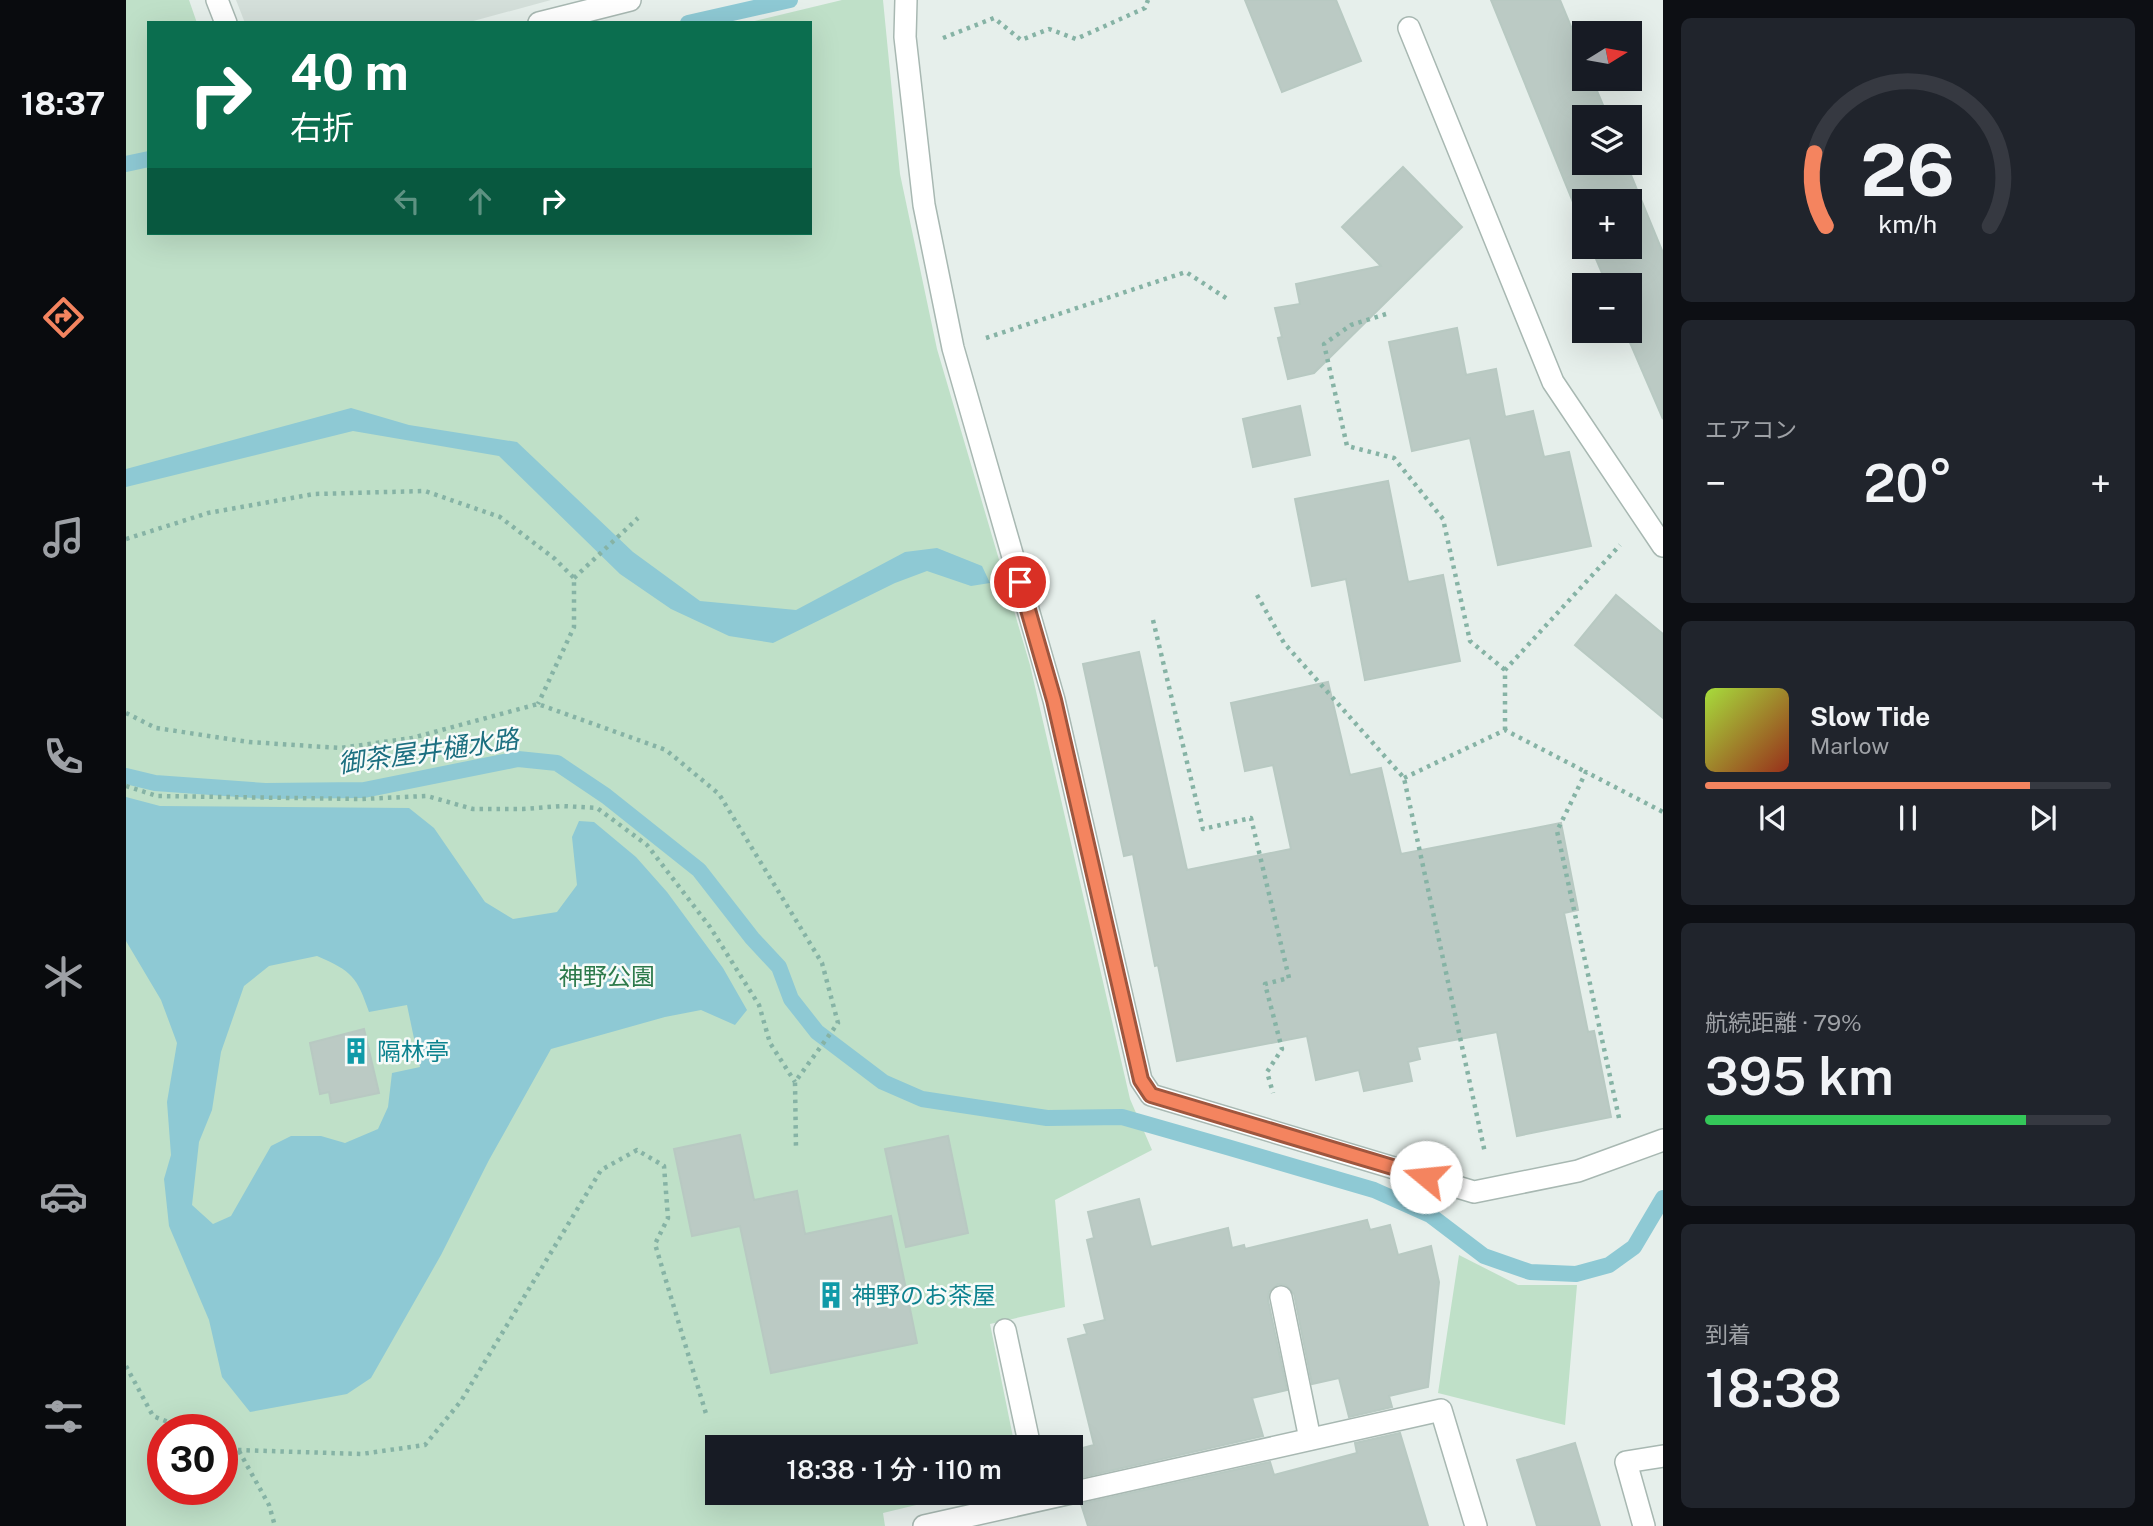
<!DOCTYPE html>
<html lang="ja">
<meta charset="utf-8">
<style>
body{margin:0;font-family:"Public Sans","Noto Sans JP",sans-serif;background:#20242c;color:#f1f3f6;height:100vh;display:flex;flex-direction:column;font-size:26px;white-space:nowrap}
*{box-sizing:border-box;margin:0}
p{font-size:23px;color:#9ea1a6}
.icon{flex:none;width:38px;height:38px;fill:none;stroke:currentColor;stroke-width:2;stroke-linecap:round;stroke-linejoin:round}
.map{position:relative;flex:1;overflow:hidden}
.drawer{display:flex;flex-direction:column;gap:18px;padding:18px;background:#0d0f14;width:490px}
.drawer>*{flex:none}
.guide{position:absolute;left:21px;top:21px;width:665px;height:214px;border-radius:0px;box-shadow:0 7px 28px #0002;background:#0b6e4f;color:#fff;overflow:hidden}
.needle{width:46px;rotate:79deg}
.controls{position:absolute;left:1446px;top:21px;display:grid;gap:14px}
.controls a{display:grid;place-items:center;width:70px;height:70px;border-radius:0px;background:#171b24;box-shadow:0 7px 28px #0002;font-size:35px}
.speed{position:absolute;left:21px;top:1414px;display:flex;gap:14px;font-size:35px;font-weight:700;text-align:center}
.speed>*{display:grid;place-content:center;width:91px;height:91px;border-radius:50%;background:#171b24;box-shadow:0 7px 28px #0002;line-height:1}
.speed .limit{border:10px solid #d22;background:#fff;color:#111}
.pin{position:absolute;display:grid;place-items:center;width:60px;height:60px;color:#fff;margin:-30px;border:4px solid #fff;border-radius:50%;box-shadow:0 2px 7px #0007}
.me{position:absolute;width:77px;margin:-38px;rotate:287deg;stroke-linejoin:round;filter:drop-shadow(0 0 5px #0008)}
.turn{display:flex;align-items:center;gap:24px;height:147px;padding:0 28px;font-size:32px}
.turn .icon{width:91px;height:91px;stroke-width:2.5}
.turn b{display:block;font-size:49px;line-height:60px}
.lanes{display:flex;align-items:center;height:66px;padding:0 28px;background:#0003;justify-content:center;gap:35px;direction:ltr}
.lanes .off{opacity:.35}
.big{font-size:52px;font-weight:600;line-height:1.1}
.drawer .card{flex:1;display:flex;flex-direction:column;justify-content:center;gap:10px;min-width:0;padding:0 24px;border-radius:10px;background:#20242c}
.drawer .dial{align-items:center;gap:0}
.dial svg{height:182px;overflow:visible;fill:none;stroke:#363941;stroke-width:7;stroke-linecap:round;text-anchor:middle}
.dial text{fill:#f1f3f6;stroke:none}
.song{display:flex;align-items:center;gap:21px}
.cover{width:84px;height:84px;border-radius:10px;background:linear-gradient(135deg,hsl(80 70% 55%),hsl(10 70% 35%))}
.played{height:7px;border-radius:4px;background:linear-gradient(90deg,#f4845f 80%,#363941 80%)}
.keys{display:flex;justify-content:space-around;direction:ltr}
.heat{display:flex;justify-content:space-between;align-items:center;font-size:38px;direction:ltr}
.charge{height:10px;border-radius:5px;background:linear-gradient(90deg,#34c759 79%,#363941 0)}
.trip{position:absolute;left:579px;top:1435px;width:378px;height:70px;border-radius:0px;background:#171b24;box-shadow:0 7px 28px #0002;font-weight:600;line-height:70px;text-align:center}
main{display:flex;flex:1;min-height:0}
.tabs{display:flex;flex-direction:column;width:126px;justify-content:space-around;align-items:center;background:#090b0e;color:#9ea1a6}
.tabs .icon{width:49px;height:49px}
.tabs .active{color:#f4845f}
.tabs b{font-size:32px;color:#f1f3f6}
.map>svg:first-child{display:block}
.built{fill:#d4dfda}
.green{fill:#bfe0c8;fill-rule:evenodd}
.water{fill:#8ec9d4;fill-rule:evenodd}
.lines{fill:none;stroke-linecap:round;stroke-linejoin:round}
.stream{stroke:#8ec9d4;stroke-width:16}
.building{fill:#bbcac4;stroke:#b8c9c2;stroke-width:2}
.minor-casing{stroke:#a8b8b2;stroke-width:24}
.path{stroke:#86b3a5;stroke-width:4.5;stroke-dasharray:3.5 5;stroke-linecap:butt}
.minor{stroke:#fff;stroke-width:21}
.route-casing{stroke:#9f563e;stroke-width:18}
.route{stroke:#f4845f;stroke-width:12}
.labels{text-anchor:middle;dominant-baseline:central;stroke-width:5;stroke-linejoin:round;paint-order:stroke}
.park-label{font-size:24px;fill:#2d7a4b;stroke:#f7fbf9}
.culture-label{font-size:24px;fill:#0d838f;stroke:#f7fbf9;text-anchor:start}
.water-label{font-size:26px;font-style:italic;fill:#1c6f80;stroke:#f7fbf9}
</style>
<main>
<nav class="tabs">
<b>18:37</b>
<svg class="icon active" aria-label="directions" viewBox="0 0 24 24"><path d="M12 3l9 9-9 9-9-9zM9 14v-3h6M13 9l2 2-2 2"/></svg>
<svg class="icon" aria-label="music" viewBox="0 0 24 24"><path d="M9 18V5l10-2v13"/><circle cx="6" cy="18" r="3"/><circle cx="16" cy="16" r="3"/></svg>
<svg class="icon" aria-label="phone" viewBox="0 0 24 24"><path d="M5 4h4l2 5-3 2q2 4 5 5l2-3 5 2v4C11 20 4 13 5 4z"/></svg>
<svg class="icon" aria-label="climate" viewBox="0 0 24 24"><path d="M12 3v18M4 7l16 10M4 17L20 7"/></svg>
<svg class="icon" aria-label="car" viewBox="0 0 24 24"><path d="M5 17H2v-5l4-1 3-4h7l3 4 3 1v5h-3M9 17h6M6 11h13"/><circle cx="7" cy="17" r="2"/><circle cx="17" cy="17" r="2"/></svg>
<svg class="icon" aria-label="filters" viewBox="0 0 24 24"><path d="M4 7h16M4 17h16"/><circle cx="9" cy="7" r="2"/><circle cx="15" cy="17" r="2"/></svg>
</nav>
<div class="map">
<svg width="1537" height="1526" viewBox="0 0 1537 1526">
<rect width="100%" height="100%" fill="#e6efeb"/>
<polygon class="built" points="110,0 425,0 340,23 119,23"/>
<g class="green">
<path d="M0,0H63L71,23H23V233H684V23H620L716,0H757L774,174L811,349L904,665L1004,1099L1026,1150L929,1200L939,1307L864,1324L889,1447H592V1493H840L757,1513L759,1526H0ZM37,1430H96V1489H37Z"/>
<polygon points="1333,1255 1392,1285 1451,1285 1439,1425 1312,1393"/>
</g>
<g class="water">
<polygon points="225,408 283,425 391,442 507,552 574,601 670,610 779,552 811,548 856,566 864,583 845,586 801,571 769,583 647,643 603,636 545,609 494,574 373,456 227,431 0,487 0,469"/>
<path d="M0,797L34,806L283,808L308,828L359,902L387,919L431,912L451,885L446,837L453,821L468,822L510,857L541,892L597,968L621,1010L609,1025L575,1010L539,1017L425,1049L363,1160L315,1255L245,1378L221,1394L124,1412L96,1377L83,1320L43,1226L38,1179L45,1155L41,1102L51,1043L35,1000L0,941ZM191,956C226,971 231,977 243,1012L281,1005L294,1067L266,1073L262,1107L252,1129L219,1143L195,1136H165L145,1146L105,1216L87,1224L66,1205L73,1142L86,1110L95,1052L118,986L143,966Z"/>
</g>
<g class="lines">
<g class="stream">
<polyline points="562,23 664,0"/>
<polyline points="0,164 23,159"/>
<polyline points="0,776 29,783 139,791 238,790 392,759 431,763 480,796 573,870 626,938 653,967 665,999 691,1032 757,1082 796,1099 921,1118 996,1117 1101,1147 1248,1190 1304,1215 1358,1256 1404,1272 1450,1274 1483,1265 1508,1247 1537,1198"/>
</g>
</g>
<g class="building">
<polygon points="1119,0 1210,0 1235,61 1156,92"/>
<polygon points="1365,0 1434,0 1458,58 1458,79 1466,79 1482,117 1458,117 1458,163 1500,163 1537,253 1537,419 1499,331 1503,331 1503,285 1481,285 1465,247 1503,247 1503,201 1458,201 1458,229"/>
<polygon points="1277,167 1336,227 1188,373 1162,379 1152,338 1156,337 1149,308 1174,304 1170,284 1255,266 1216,227"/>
<polygon points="1331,328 1340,375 1370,369 1379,417 1407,411 1418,457 1443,452 1465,546 1372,565 1344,438 1286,451 1263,342"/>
<polygon points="1174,406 1184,455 1127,467 1117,419"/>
<polygon points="1262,481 1282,582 1317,575 1334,661 1239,680 1220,579 1186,586 1169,499"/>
<polygon points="1490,595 1537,634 1537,718 1449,645"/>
<polygon points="1013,652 1061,870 1165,849 1147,765 1119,771 1105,703 1202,682 1224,775 1255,768 1275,854 1435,823 1452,910 1438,913 1462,1032 1468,1031 1485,1117 1391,1136 1371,1032 1291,1047 1294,1059 1282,1062 1286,1081 1238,1091 1233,1070 1190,1080 1181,1036 1051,1061 1032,965 1029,966 1007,854 998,856 957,664"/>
<polygon points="238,1029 253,1093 205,1103 203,1092 194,1094 184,1043"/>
<polygon points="614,1135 628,1200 671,1191 679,1234 765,1216 791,1343 645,1373 614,1226 566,1236 548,1149"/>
<polygon points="822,1136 842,1233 780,1247 759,1149"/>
<polygon points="1013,1199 1025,1247 1102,1228 1106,1248 1118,1245 1119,1249 1241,1220 1244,1230 1264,1225 1272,1255 1305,1246 1313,1282 1302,1387 1263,1396 1266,1407 1223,1417 1213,1378 1186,1384 1168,1294 1160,1285 1152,1284 1143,1292 1142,1300 1161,1390 1126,1398 1137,1436 948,1479 945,1468 945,1451 968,1445 942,1339 961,1334 958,1325 979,1320 961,1240 968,1238 962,1212"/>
<polygon points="1274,1433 1302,1526 962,1526 955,1504 1144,1462 1148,1475 1231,1453 1229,1443"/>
<polygon points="1449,1443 1474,1526 1411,1526 1391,1460"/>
</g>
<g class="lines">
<defs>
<g id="minor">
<polyline points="91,0 100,23"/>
<polyline points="780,0 779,37 798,205 827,348 928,700 1015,1080 1025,1095 1348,1192 1452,1171 1537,1140"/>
<polyline points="413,23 504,0"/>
<polyline points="1283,28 1427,382 1537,546"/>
<polyline points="1155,1297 1184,1439"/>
<polyline points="879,1330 904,1447"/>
<polyline points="798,1526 1315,1410 1350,1526"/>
<polyline points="1518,1526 1500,1462 1537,1456"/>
</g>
</defs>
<use href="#minor" class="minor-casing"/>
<g class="path">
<polyline points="817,38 868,18 895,40 923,29 950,39 1019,8 1022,0"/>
<polyline points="1260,314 1225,325 1198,344 1221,446 1268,458 1317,519 1344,641 1379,670"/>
<polyline points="860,338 1060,272 1103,300"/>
<polyline points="0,539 82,513 188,494 299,491 374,517 429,559 448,578 448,627 412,704"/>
<polyline points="448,578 512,518"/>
<polyline points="1131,595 1158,643 1278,778 1359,1153"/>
<polyline points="1027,620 1077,829 1125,818 1163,978 1139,984 1156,1049 1141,1072 1147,1093"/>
<polyline points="0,713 30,728 123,742 214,748 286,738 412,704 540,750 593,794 696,963 712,1023 669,1082 670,1149"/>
<polyline points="1379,730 1379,670 1494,545"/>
<polyline points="1278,778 1379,730 1460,772"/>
<polyline points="0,786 31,796 235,799 301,796 347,809 397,809 436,806 471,808 521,845 584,927 633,1005 644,1043 669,1082"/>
<polyline points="1493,1118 1431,831 1460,772 1537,812"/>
<polyline points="0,1366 27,1416 62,1430"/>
<polyline points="96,1444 112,1450 235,1454 299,1445 335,1401 475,1170 511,1150 538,1166 542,1218 529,1244 581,1417"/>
<polyline points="113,1451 143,1505 149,1526"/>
</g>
<use href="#minor" class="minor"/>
</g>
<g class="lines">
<defs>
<polyline id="route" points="894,582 928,700 1015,1080 1025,1095 1300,1177"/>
</defs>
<use href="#route" class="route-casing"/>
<use href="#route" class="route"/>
</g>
<defs>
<symbol id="building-bare" viewBox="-9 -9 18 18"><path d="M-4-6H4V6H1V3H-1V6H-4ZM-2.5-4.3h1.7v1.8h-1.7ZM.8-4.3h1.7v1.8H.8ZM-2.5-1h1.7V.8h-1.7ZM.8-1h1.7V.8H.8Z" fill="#0f9aa8" stroke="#f7fbf9" stroke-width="2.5" paint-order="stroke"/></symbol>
</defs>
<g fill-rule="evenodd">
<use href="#building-bare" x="211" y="1032" width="38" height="38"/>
<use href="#building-bare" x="686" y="1276" width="38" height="38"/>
</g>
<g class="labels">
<g class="park-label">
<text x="481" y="976">神野公園</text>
</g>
<g class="culture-label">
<text x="251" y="1051">隔林亭</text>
<text x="726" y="1295">神野のお茶屋</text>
</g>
<g class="water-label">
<text transform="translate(302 751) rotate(-8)">御茶屋井樋水路</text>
</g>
</g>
</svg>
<div class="controls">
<a><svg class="needle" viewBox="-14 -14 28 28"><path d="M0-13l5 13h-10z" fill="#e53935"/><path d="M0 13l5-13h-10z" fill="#9ea1a6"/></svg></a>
<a><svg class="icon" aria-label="layers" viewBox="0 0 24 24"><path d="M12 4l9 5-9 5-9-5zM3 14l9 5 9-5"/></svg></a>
<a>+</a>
<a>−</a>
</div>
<div class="speed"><div class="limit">30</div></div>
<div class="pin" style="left:894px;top:582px;background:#d93025"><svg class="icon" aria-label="arrive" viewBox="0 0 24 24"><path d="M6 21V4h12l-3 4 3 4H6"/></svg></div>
<svg class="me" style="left:1300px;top:1177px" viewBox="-20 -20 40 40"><circle r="19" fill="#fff"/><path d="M0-13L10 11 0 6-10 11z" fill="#f4845f"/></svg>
<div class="trip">18:38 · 1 分 · 110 m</div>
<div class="guide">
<div class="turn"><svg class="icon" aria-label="right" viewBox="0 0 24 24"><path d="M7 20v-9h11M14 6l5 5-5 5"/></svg><div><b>40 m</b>右折</div></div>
<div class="lanes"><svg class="icon off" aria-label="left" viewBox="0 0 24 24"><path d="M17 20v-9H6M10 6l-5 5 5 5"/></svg><svg class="icon off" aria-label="ahead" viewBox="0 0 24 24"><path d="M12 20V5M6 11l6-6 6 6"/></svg><svg class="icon" aria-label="right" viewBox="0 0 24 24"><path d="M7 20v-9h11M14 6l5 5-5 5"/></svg></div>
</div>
</div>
<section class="drawer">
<div class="card dial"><svg viewBox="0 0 100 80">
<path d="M14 69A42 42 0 1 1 86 69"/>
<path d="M14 69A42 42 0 0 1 9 37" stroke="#f4845f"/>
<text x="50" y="56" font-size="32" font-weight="700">26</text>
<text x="50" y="72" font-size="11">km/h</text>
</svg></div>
<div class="card"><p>エアコン</p>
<div class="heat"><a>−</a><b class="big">20°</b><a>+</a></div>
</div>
<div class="card">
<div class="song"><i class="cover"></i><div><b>Slow Tide</b><p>Marlow</p></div></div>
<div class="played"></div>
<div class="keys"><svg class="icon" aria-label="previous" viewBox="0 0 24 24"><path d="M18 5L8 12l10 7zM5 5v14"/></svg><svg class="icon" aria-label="pause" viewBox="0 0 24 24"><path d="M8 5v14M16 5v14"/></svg><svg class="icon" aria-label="next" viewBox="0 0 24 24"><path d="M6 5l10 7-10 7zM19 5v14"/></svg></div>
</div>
<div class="card"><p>航続距離 · 79%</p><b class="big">395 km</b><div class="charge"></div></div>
<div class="card"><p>到着</p><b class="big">18:38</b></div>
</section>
</main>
